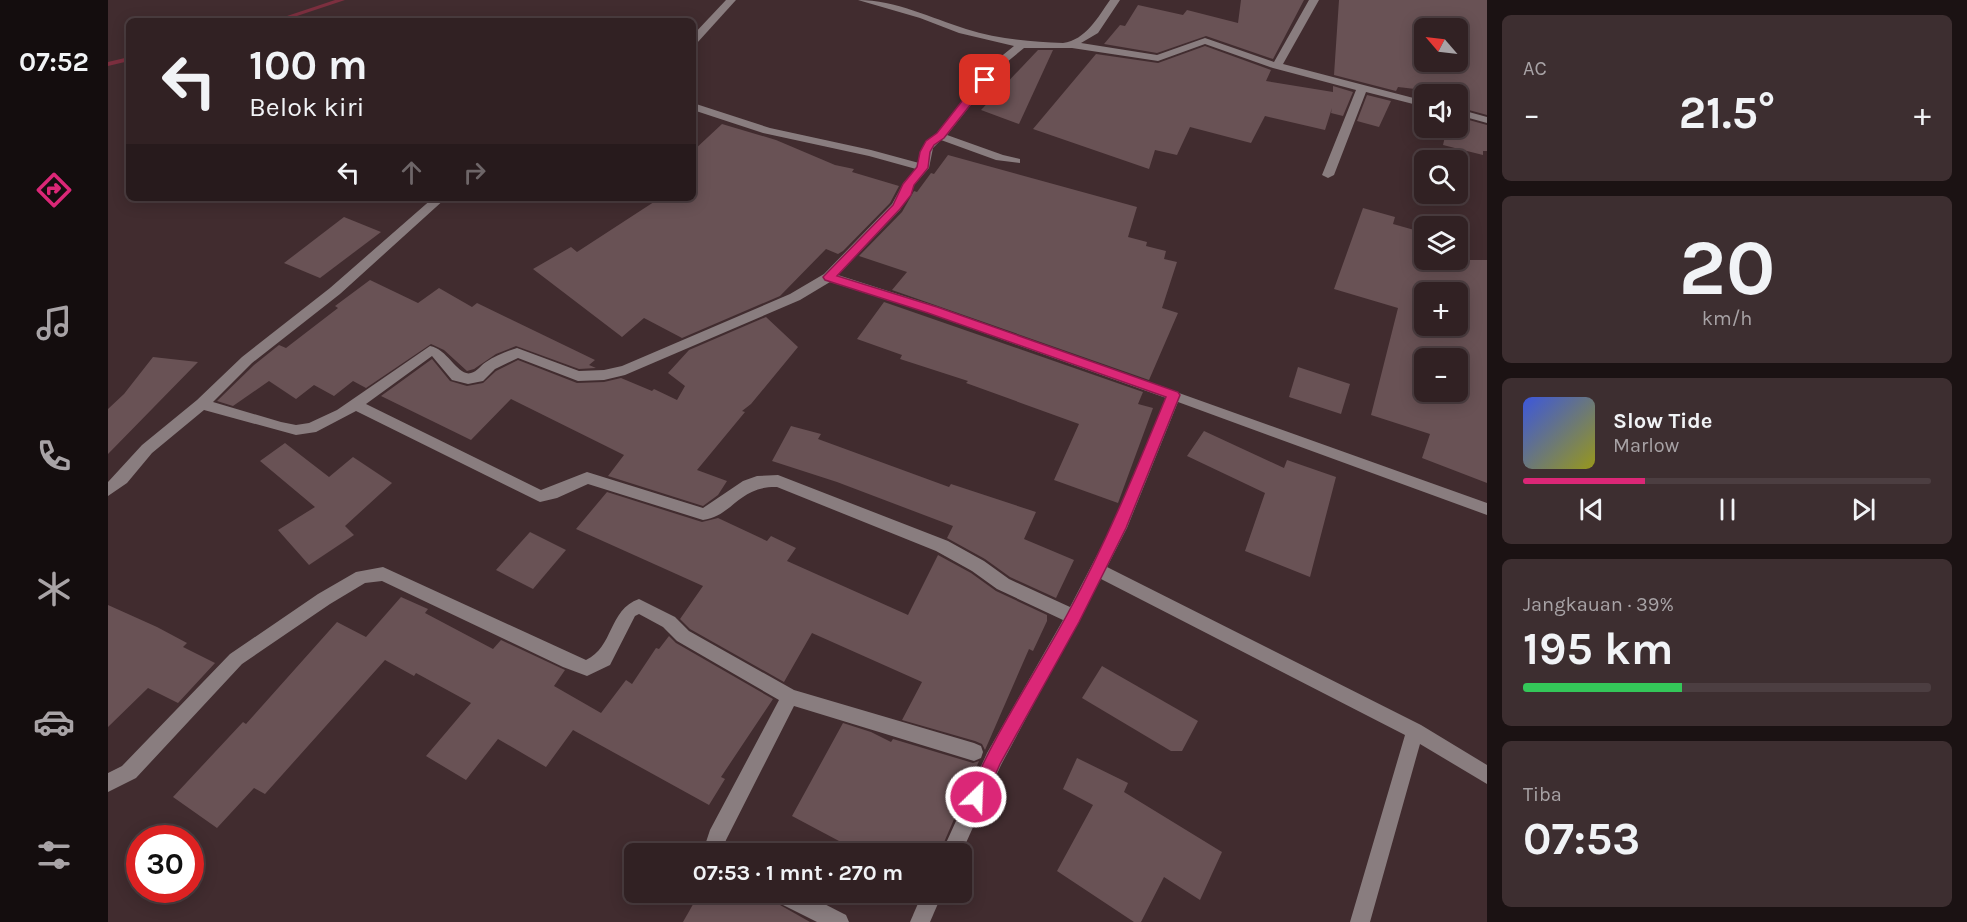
<!DOCTYPE html>
<html lang="id">
<meta charset="utf-8">
<style>
body{margin:0;font-family:Karla,sans-serif;background:#3d2e30;color:#f1f3f6;height:100vh;display:flex;flex-direction:column;font-size:22px;white-space:nowrap}
*{box-sizing:border-box;margin:0}
p{font-size:20px;color:#a8a3a6}
.icon{flex:none;width:33px;height:33px;fill:none;stroke:currentColor;stroke-width:2;stroke-linecap:round;stroke-linejoin:round}
.map{position:relative;flex:1;overflow:hidden}
.sheet{display:flex;flex-direction:column;gap:15px;padding:15px;background:#1b1213;width:480px}
.sheet>*{flex:none}
.hud{position:absolute;left:18px;top:18px;width:570px;height:183px;border-radius:9px;box-shadow:0 3px 15px #0003,0 0 0 2px #4c3e41;background:#312123;color:#f1f3f6;overflow:hidden}
.needle{width:39px;rotate:298deg}
.buttons{position:absolute;left:1306px;top:18px;display:grid;gap:12px}
.buttons a{display:grid;place-items:center;width:54px;height:54px;border-radius:9px;background:#312123;box-shadow:0 3px 15px #0003,0 0 0 2px #4c3e41;font-size:30px}
.speed{position:absolute;left:18px;top:825px;display:flex;gap:12px;font-size:30px;font-weight:700;text-align:center}
.speed>*{display:grid;place-content:center;width:78px;height:78px;border-radius:50%;background:#312123;box-shadow:0 3px 15px #0003,0 0 0 2px #4c3e41;line-height:1}
.speed .limit{border:9px solid #d22;background:#fff;color:#111}
.pin{position:absolute;display:grid;place-items:center;width:51px;height:51px;color:#fff;margin:-26px;border-radius:12px;box-shadow:0 3px 9px #0006}
.me{position:absolute;width:66px;margin:-33px;rotate:24deg;stroke-linejoin:round;filter:drop-shadow(0 0 4px #0008)}
.turn{display:flex;align-items:center;gap:21px;height:126px;padding:0 24px;font-size:27px}
.turn .icon{width:78px;height:78px;stroke-width:2.5}
.turn b{display:block;font-size:42px;line-height:51px}
.lanes{display:flex;align-items:center;height:57px;padding:0 24px;background:#0003;justify-content:center;gap:30px;direction:ltr}
.lanes .off{opacity:.35}
.big{font-size:45px;font-weight:700;line-height:1.1}
.sheet .widget{flex:1;display:flex;flex-direction:column;justify-content:center;gap:9px;min-width:0;padding:0 21px;border-radius:9px;background:#3d2e30}
.sheet .dial{align-items:center;gap:0}
.dial b{font-size:78px;line-height:1}
.song{display:flex;align-items:center;gap:18px}
.cover{width:72px;height:72px;border-radius:9px;background:linear-gradient(135deg,hsl(230 70% 55%),hsl(60 70% 35%))}
.played{height:6px;border-radius:3px;background:linear-gradient(90deg,#db2777 30%,#4c3e41 30%)}
.keys{display:flex;justify-content:space-around;direction:ltr}
.heat{display:flex;justify-content:space-between;align-items:center;font-size:33px;direction:ltr}
.charge{height:9px;border-radius:4px;background:linear-gradient(90deg,#34c759 39%,#4c3e41 0)}
.trip{position:absolute;left:516px;top:843px;width:348px;height:60px;border-radius:9px;background:#312123;box-shadow:0 3px 15px #0003,0 0 0 2px #4c3e41;font-weight:700;line-height:60px;text-align:center}
main{display:flex;flex:1;min-height:0}
.tab-bar{display:flex;flex-direction:column;width:108px;justify-content:space-around;align-items:center;background:#140d0e;color:#a8a3a6}
.tab-bar .icon{width:42px;height:42px}
.tab-bar .selected{color:#db2777}
.tab-bar b{font-size:27px;color:#f1f3f6}
.map>svg:first-child{display:block}
.lines{fill:none;stroke-linecap:round;stroke-linejoin:round}
.stream{fill:#7c2f3f;fill-rule:evenodd}
.building{fill:#695255;fill-rule:evenodd}
.minor{fill:#897d7f;fill-rule:evenodd}
.route{fill:#db2777;stroke:#8e194d;stroke-width:1.5}
</style>
<main>
<nav class="tab-bar">
<b>07:52</b>
<svg class="icon selected" aria-label="directions" viewBox="0 0 24 24"><path d="M12 3l9 9-9 9-9-9zM9 14v-3h6M13 9l2 2-2 2"/></svg>
<svg class="icon" aria-label="music" viewBox="0 0 24 24"><path d="M9 18V5l10-2v13"/><circle cx="6" cy="18" r="3"/><circle cx="16" cy="16" r="3"/></svg>
<svg class="icon" aria-label="phone" viewBox="0 0 24 24"><path d="M5 4h4l2 5-3 2q2 4 5 5l2-3 5 2v4C11 20 4 13 5 4z"/></svg>
<svg class="icon" aria-label="climate" viewBox="0 0 24 24"><path d="M12 3v18M4 7l16 10M4 17L20 7"/></svg>
<svg class="icon" aria-label="car" viewBox="0 0 24 24"><path d="M5 17H2v-5l4-1 3-4h7l3 4 3 1v5h-3M9 17h6M6 11h13"/><circle cx="7" cy="17" r="2"/><circle cx="17" cy="17" r="2"/></svg>
<svg class="icon" aria-label="filters" viewBox="0 0 24 24"><path d="M4 7h16M4 17h16"/><circle cx="9" cy="7" r="2"/><circle cx="15" cy="17" r="2"/></svg>
</nav>
<div class="map">
<svg width="1379" height="922" viewBox="0 0 1379 922">
<rect width="100%" height="100%" fill="#412c2f"/>
<g class="lines">
<g class="stream">
<polygon points="227,0 237,0 174,21 164,21"/>
<polygon points="21,57 21,61 0,66 0,62"/>
</g>
</g>
<g class="building">
<polygon points="1133,0 1196,0 1165,59 1098,36 1049,53 996,44 1012,25 1017,26 1030,5 1075,15 1079,10 1130,23"/>
<path d="M1231,0H1379V115L1350,107V94L1290,87L1288,91L1226,75ZM1317,28H1350V62H1317Z"/>
<polygon points="1097,46 1163,70 1158,81 1225,92 1225,86 1245,92 1235,116 1223,113 1224,108 1217,130 1157,116 1143,143 1082,127 1069,155 1047,150 1041,169 925,129 988,54 1050,63"/>
<polygon points="930,50 945,50 911,124 873,110"/>
<polygon points="1259,95 1283,101 1271,127 1249,121"/>
<polygon points="1350,117 1379,125 1379,151 1375,151 1375,155 1335,145 1339,128 1350,128"/>
<polygon points="614,124 668,140 727,165 746,169 744,172 791,186 782,203 735,251 730,254 718,249 672,296 574,338 536,318 514,337 425,269 463,247 469,252 552,198 585,198 585,151"/>
<polygon points="840,155 1029,207 1020,237 1039,242 1038,246 1058,251 1056,259 1069,262 1054,308 1070,313 1041,380 784,290 799,272 751,256 794,212 806,191 809,192 823,173 826,174"/>
<path d="M1255,208L1287,217L1285,224L1317,233V260H1379V483L1314,458L1322,434L1263,415L1290,308L1226,289ZM1317,292H1350V326H1317ZM1317,358H1350V392H1317Z"/>
<polygon points="236,217 273,232 212,278 176,263"/>
<polygon points="262,280 310,303 331,288 364,307 369,303 487,360 481,365 488,368 471,369 408,346 388,354 366,369 359,371 336,350 323,344 258,388 245,381 226,396 206,385 188,399 161,381 125,406 109,401 146,365 171,345 178,348 230,308 227,306"/>
<polygon points="776,302 1035,392 1030,404 1045,408 1010,503 946,480 971,424 858,383 860,381 792,359 794,355 749,339"/>
<polygon points="658,317 690,347 643,404 634,411 637,412 589,470 619,481 610,495 595,506 500,476 516,455 403,399 363,440 273,396 324,359 342,381 359,386 375,383 388,371 410,360 469,383 496,382 513,378 544,391 546,389 569,400 577,386 560,373 581,350"/>
<polygon points="45,357 90,362 0,454 0,409 16,394"/>
<polygon points="1190,367 1242,384 1233,414 1181,397"/>
<polygon points="683,426 713,434 710,439 841,487 843,484 928,512 916,539 966,560 948,598 902,577 877,559 839,538 845,526 729,482 664,461"/>
<polygon points="1096,431 1176,468 1179,460 1228,477 1202,577 1137,551 1157,493 1079,456"/>
<polygon points="177,443 221,477 245,457 284,483 237,526 246,535 201,565 170,530 207,507 152,461"/>
<polygon points="499,492 594,522 610,518 659,541 663,536 688,548 679,561 800,615 830,555 863,573 888,591 939,615 939,621 925,651 921,649 877,750 874,744 867,741 794,720 814,682 704,633 676,682 582,629 572,619 595,586 468,529"/>
<polygon points="422,532 458,550 425,589 388,570"/>
<polygon points="293,597 320,609 317,613 385,649 393,640 457,670 446,686 493,713 518,680 524,684 548,648 551,649 561,636 568,643 665,699 613,777 617,779 601,805 465,730 438,767 390,739 358,780 318,756 363,703 308,673 306,676 277,660 157,794 146,788 109,828 65,797 135,722 138,724 229,622 258,637"/>
<polygon points="0,605 49,627 79,643 75,647 107,663 70,703 40,688 0,727"/>
<polygon points="994,666 1090,721 1074,751 1063,751 974,698"/>
<polygon points="735,723 763,732 783,742 785,739 865,763 871,761 831,854 725,854 731,841 684,816"/>
<polygon points="969,758 1020,783 1016,792 1114,852 1092,900 1056,877 1033,922 1026,922 949,871 985,805 955,789"/>
<polygon points="592,892 649,892 702,922 575,922"/>
</g>
<g class="lines">
<g class="minor">
<polygon points="618,0 628,0 589,43 585,44 585,35"/>
<path d="M750,0C788,0 823,18 858,29C890,39 922,42 955,43C978,40 990,17 1002,0H1012L990,33L973,43L1049,55L1097,38L1166,62L1201,0H1211L1175,64L1317,101V107L1258,92L1226,175L1220,178L1214,175L1248,90L1165,68L1097,44L1050,61L964,48H916L893,67L839,135L895,155L912,159V163L888,160L833,140L825,148L821,168L807,184L792,210L730,275L830,307L1379,503V515L1070,402L1019,528L999,567L1313,725L1379,765V784L1312,744L1262,922H1242L1297,735L993,579L893,765L853,854H833L879,753L955,620L889,589L864,571L828,551L669,487C630,486 625,516 595,520L480,484L449,498L432,502L248,411L208,432L188,435L96,410L44,453L19,483L0,496V482L34,445L89,400L134,357L222,288L325,198H338L232,294L144,363L105,402L173,422L188,425L201,423L229,410L322,346C340,349 350,377 363,373C369,372 373,365 378,362C387,356 399,351 409,348L471,371L496,370L514,366L682,294L716,274L784,204L796,182L808,169L761,156L655,133L585,110V103L662,128L763,150L811,163C814,149 816,143 828,134L885,63L906,46L851,33L812,18ZM722,282L820,313L1058,398L1003,528L962,607L901,579L876,561L840,541L670,475L649,476L635,481L595,508L479,472L433,490L258,404L324,356L344,380L360,384L375,381L387,369L410,358L470,381L496,380L517,375L692,300Z"/>
<polygon points="1350,109 1379,117 1379,123 1350,115"/>
<path d="M275,567L478,660C506,647 500,610 531,599L567,617L581,631L686,690L866,743L873,746L875,752L873,758L866,761L686,706L618,840L614,854H594L602,830L671,700L569,641L555,627L531,614L527,616L502,665L479,676L455,667L274,581L257,583L222,604L134,664L28,778L0,792V773L14,766L122,654L210,594L248,572Z"/>
<polygon points="660,892 693,892 738,915 741,922 709,922 663,899"/>
<polygon points="815,892 835,892 822,922 802,922"/>
</g>
</g>
<path class="route" d="M873,77L882,80L836,138L826,145L822,152L820,168L806,185L803,195L792,209L729,276L829,307L1070,392L1072,395L1018,528L971,622L892,764L875,803L868,805L862,803L860,797C887,732 927,674 960,613C998,543 1028,470 1058,397L820,313L717,280L715,277L785,205L795,184L809,167L812,152L818,141L829,133Z"/>
</svg>
<div class="buttons">
<a><svg class="needle" viewBox="-14 -14 28 28"><path d="M0-13l5 13h-10z" fill="#e53935"/><path d="M0 13l5-13h-10z" fill="#a8a3a6"/></svg></a>
<a><svg class="icon" aria-label="sound" viewBox="0 0 24 24"><path d="M4 9h4l5-4v14l-5-4H4zM17 9q2 3 0 6"/></svg></a>
<a><svg class="icon" aria-label="search" viewBox="0 0 24 24"><circle cx="10" cy="10" r="6"/><path d="M15 15l6 6"/></svg></a>
<a><svg class="icon" aria-label="layers" viewBox="0 0 24 24"><path d="M12 4l9 5-9 5-9-5zM3 14l9 5 9-5"/></svg></a>
<a>+</a>
<a>−</a>
</div>
<div class="speed"><div class="limit">30</div></div>
<div class="pin" style="left:877px;top:80px;background:#d93025"><svg class="icon" aria-label="arrive" viewBox="0 0 24 24"><path d="M6 21V4h12l-3 4 3 4H6"/></svg></div>
<svg class="me" style="left:868px;top:797px" viewBox="-20 -20 40 40"><circle r="17" fill="#db2777" stroke="#fff" stroke-width="3"/><path d="M0-11L8 9 0 5-8 9z" fill="#fff"/></svg>
<div class="trip">07:53 · 1 mnt · 270 m</div>
<div class="hud">
<div class="turn"><svg class="icon" aria-label="left" viewBox="0 0 24 24"><path d="M17 20v-9H6M10 6l-5 5 5 5"/></svg><div><b>100 m</b>Belok kiri</div></div>
<div class="lanes"><svg class="icon" aria-label="left" viewBox="0 0 24 24"><path d="M17 20v-9H6M10 6l-5 5 5 5"/></svg><svg class="icon off" aria-label="ahead" viewBox="0 0 24 24"><path d="M12 20V5M6 11l6-6 6 6"/></svg><svg class="icon off" aria-label="right" viewBox="0 0 24 24"><path d="M7 20v-9h11M14 6l5 5-5 5"/></svg></div>
</div>
</div>
<section class="sheet">
<div class="widget"><p>AC</p>
<div class="heat"><a>−</a><b class="big">21.5°</b><a>+</a></div>
</div>
<div class="widget dial"><b>20</b><p>km/h</p></div>
<div class="widget">
<div class="song"><i class="cover"></i><div><b>Slow Tide</b><p>Marlow</p></div></div>
<div class="played"></div>
<div class="keys"><svg class="icon" aria-label="previous" viewBox="0 0 24 24"><path d="M18 5L8 12l10 7zM5 5v14"/></svg><svg class="icon" aria-label="pause" viewBox="0 0 24 24"><path d="M8 5v14M16 5v14"/></svg><svg class="icon" aria-label="next" viewBox="0 0 24 24"><path d="M6 5l10 7-10 7zM19 5v14"/></svg></div>
</div>
<div class="widget"><p>Jangkauan · 39%</p><b class="big">195 km</b><div class="charge"></div></div>
<div class="widget"><p>Tiba</p><b class="big">07:53</b></div>
</section>
</main>
